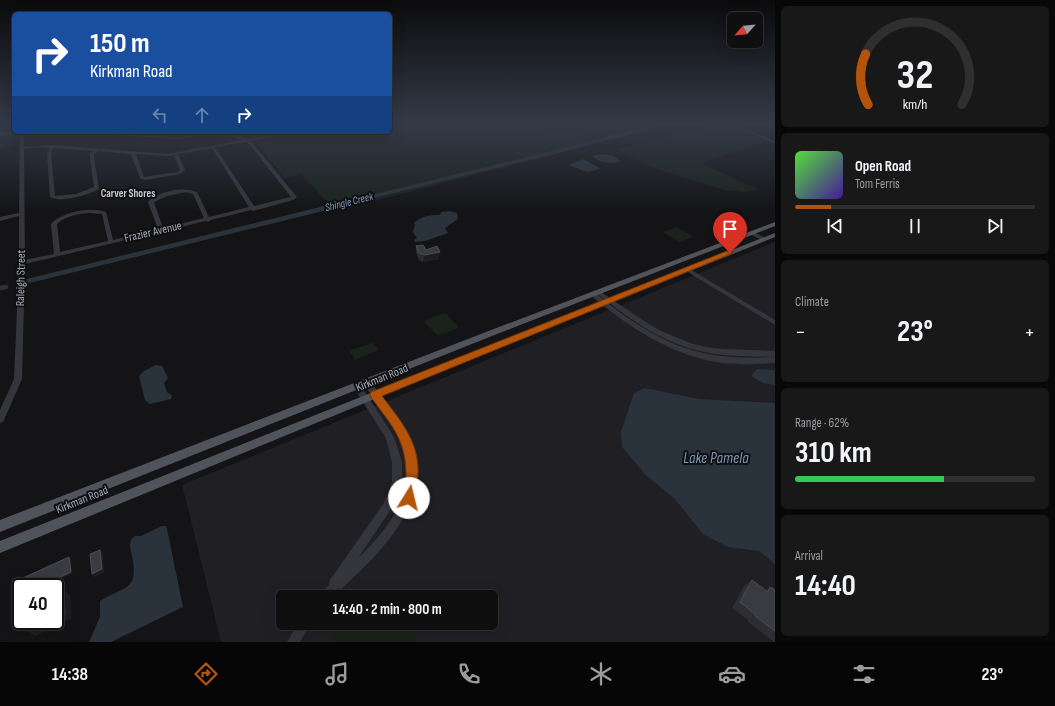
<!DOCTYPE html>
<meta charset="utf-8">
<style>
body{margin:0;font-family:"Sofia Sans Condensed",sans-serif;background:#181819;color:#f1f3f6;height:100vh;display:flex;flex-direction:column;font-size:15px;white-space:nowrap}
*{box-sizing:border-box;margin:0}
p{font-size:13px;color:#9b9c9f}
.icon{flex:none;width:22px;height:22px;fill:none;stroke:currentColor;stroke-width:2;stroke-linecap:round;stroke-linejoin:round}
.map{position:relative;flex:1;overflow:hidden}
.drawer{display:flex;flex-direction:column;gap:6px;padding:6px;background:#080809;width:280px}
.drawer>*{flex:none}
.hud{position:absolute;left:12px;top:12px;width:380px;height:122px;border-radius:6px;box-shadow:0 4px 16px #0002,0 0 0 1px #2f2f30;background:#1a4fa0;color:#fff;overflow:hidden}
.needle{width:26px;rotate:243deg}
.tools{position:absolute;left:727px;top:12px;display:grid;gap:8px}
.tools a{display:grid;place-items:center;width:36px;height:36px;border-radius:6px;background:#0f0f10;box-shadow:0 4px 16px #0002,0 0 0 1px #2f2f30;font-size:20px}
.speed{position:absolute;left:12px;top:578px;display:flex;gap:8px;font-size:20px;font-weight:700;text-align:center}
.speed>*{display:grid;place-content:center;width:52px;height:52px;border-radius:50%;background:#0f0f10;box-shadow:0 4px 16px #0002,0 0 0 1px #2f2f30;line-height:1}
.speed .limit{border:2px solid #111;border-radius:6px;background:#fff;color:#111}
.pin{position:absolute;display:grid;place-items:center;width:34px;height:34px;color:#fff;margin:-41px -17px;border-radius:50% 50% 50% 0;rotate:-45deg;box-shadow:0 0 4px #0007}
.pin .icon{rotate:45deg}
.me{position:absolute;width:44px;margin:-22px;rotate:9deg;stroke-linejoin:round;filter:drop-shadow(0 0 3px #0008)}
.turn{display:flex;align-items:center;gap:14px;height:84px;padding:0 12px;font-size:18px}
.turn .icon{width:52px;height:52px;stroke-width:2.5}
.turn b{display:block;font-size:28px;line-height:34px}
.lanes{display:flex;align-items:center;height:38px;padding:0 12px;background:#0003;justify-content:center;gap:20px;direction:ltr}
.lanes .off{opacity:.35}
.big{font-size:30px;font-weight:700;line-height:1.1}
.drawer .tile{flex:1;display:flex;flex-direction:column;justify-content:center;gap:6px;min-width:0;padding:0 14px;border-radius:6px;background:#181819}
.drawer .dial{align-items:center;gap:0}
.dial svg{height:104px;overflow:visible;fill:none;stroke:#2f2f30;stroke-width:7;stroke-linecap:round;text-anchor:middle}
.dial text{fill:#f1f3f6;stroke:none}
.song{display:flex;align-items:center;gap:12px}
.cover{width:48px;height:48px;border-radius:6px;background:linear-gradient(135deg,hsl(110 70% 55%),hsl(260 70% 35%))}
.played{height:4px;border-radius:2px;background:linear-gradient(90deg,#b45309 15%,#2f2f30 15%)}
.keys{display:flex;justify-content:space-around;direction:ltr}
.heat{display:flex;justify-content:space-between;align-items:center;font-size:22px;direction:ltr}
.charge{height:6px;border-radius:3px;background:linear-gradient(90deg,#34c759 62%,#2f2f30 0)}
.trip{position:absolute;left:276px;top:590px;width:222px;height:40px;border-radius:6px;background:#0f0f10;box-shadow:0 4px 16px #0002,0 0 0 1px #2f2f30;font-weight:700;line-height:40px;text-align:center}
.dock{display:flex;height:64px;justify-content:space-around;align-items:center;background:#060606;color:#9b9c9f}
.dock .icon{width:28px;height:28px}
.dock .active{color:#b45309}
.dock b{font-size:18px;color:#f1f3f6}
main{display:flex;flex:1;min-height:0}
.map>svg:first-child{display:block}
.built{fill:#202024;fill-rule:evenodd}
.green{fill:#1a221c}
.water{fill:#2a333b}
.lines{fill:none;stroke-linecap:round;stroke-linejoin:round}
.canal-far1{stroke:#2a333b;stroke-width:3.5}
.canal{stroke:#2a333b;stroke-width:4.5}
.minor{fill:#35363c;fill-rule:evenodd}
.major{fill:#51535b;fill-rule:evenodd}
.wall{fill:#2d2d32}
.shaded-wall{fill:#1e1e21}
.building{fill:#3a3b40;stroke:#4b4c53}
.route{fill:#b45309;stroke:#753606}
.labels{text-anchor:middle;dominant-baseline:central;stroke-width:4;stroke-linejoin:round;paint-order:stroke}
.far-neighbourhood-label{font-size:11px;font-weight:bold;fill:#c7cad3;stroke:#100f11}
.far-water-label{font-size:11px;font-style:italic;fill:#7a97b5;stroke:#100f11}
.street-label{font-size:12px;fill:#a5aab8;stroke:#100f11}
.near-water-label{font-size:16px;font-style:italic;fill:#7a97b5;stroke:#100f11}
</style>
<main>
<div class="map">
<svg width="775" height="642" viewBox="0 0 775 642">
<rect width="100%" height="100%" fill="#141416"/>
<g class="built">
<polygon points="0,122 13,122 12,145 0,148"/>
<polygon points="526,122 618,122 618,127 561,141"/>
<path d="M775,242V642H221L182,485ZM283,597H491V623H283Z"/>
</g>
<g class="green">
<polygon points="390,122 526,122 561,141 618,127 618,122 679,122 335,211 302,174 285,178 256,142 257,140 269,137 265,132 258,132 390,132"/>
<polygon points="724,122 762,140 764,142 701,163 748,185 755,186 758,190 743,192 724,190 653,168 615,150"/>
<polygon points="677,227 694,237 679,242 662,232"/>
<polygon points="444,313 447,314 458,327 456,329 438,336 425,322 426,320"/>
<polygon points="372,343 379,350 355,360 350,352 351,350"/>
<path d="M331,623C347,623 400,619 411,628C415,631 417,637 416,642H335L331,630Z"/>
</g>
<g class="water">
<path d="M600,154L611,155L621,161C611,165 600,163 592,156Z"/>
<polygon points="583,159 598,167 600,169 587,172 569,165"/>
<path d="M449,211L457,213L458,219L445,228L448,233L425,241L415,242L414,240L417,238L413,232L415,225L414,223C421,216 429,215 439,215L442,212Z"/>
<polygon points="156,365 162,366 168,378 164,383 167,392 172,396 171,399 150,404 145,400 139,376 144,371"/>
<polygon points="757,369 775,370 775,385 763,383 751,376"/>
<polygon points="645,388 698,399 775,403 775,564 759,551 728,547 703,534 675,499 646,475 622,447 621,432 634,393"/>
<path d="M162,526H166L167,529L183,607L111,642H89L100,617V601C108,595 117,593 125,588C140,580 132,559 130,545L131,540L135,536H141Z"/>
</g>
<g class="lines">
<g class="canal-far1">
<polyline points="631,122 645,128"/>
<polyline points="338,205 555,152 669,122"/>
</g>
<g class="canal">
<polyline points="28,281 342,204"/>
<polyline points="0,288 6,287"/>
</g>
<g class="minor">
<polygon points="725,122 730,122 775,141 775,144"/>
<path d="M20,132H24V147L54,145L168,154L242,140L234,137L228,132H233L247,139L270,135H271V137L251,141L297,197L293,200L253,211L251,210L211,220L208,222L206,221L25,264L22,379L4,420L3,422L0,423V410L14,379L19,263V216L0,221V217L19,213ZM246,142L250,145L291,197L254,206L215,147ZM42,147L50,148L47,154L50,197C61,203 88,195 99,189V188L94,158V154L98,151L131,154L140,178L145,180L180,174L185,170L178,154L212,148L249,207L209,217L197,192C183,186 159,191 148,202L158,229L113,240L106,212C91,206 61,212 51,224L54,254L25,260L24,149ZM54,148L93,151L90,154V158L94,187L76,194L55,196L51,154L52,150ZM136,154L168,156L174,155L180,170L177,172L144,177ZM186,192L193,194L204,218L163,228L154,202L167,196ZM89,213L102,214L108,241L60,252L57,224C65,216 78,214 89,213Z"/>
<path d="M76,132C110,132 144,136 177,137C191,137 204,132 217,132L179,139L78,133Z"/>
<polygon points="751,231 766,238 767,239 764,241 762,240 749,234 748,233"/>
<polygon points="688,268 775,320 775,325 686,271 685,270 686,269"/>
<path d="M598,290L644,321L659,330L690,343L705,347L723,349L775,351V357C752,356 728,357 705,352C663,344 629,318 596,293L595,292L596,291Z"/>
<path d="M592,292C598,294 604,300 609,304C618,311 627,318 637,324C684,354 720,360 775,357V363C758,364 740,365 723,363C671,356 629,327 590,295L589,294Z"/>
<path d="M366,379L369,380C383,399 401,417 411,439C415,450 417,460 416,472C414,526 369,562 333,597H321L322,592L329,585L330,580L384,503L392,482V462L386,438L354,388L353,386L354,384L357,383L360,384L394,437L402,462V482L391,509L358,558C385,532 405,508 407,469C408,459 406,446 401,437C391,418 376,401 363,384L362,382L363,380Z"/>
<polygon points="298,623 311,623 300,642 287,642"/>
</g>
<g class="major">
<polygon points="775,222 775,226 492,336 0,532 0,520 486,332"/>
<polygon points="775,233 775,237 467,361 0,553 0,541 461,357"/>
</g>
</g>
<g class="wall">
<polygon points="416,246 426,250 439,259 423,262 419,260 416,253"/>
<polygon points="752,580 766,591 770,587 775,590 775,642 774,642 748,622 748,620 732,608 744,586"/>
</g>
<g class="shaded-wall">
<polygon points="10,132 14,140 0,142 0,136"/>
<polygon points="440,252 439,259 423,262 424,255"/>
<polygon points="100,550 103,553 104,573 95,577 92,574"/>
<polygon points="69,557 71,559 72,574 43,587 38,587"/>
<polygon points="63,589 70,595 71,619 35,636 28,631 48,621 55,621 55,618"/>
</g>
<g class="building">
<polygon points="0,132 10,132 11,134 0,136"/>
<polygon points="423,245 426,250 437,246 440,252 424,255 419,253 416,246"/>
<polygon points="100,550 102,569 92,574 90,554"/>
<polygon points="69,557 71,572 38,587 23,587 23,578"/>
<polygon points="752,580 768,592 770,587 775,590 775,631 755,616 756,615 740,602"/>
<polygon points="63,589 65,613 55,618 55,592"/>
<polygon points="27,621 48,621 28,631"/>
</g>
<linearGradient id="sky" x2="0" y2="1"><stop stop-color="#0b0b0c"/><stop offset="0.58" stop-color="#343a47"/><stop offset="1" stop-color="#343a47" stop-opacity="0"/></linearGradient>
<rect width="775" height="212" fill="url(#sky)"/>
<path class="route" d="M727,251H730L733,253L382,396C403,424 423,446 417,484C416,490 416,496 413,502L409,504L404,502C400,493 407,481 406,472C405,437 390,424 371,397L370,395L371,392Z"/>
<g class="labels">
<g class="far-neighbourhood-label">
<text x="128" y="193">Carver Shores</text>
</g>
<g class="far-water-label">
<text transform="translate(349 202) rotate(-14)">Shingle Creek</text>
</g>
<g class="street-label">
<text transform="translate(153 232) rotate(-13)">Frazier Avenue</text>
<text transform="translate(21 278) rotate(-89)">Raleigh Street</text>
<text transform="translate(382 378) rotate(-22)">Kirkman Road</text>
<text transform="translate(82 500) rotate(-22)">Kirkman Road</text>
</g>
<g class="near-water-label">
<text x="716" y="458">Lake Pamela</text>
</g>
</g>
</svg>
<div class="tools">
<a><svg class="needle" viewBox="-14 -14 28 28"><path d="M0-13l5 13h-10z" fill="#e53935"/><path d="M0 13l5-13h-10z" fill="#9b9c9f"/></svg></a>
</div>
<div class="speed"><div class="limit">40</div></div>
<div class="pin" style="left:730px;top:253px;background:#d93025"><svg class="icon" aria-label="arrive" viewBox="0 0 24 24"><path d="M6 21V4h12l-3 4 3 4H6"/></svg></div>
<svg class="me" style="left:409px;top:498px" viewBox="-20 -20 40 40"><circle r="19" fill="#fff"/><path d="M0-13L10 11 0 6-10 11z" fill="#b45309"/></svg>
<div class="trip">14:40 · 2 min · 800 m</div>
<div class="hud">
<div class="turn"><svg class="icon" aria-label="right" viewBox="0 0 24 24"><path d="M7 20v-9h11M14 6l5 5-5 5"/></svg><div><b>150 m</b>Kirkman Road</div></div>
<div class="lanes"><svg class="icon off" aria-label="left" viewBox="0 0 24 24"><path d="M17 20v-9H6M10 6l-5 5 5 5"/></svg><svg class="icon off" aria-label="ahead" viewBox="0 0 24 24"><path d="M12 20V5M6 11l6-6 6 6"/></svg><svg class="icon" aria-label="right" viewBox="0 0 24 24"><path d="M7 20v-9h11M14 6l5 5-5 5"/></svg></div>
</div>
</div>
<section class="drawer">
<div class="tile dial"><svg viewBox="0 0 100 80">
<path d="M14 69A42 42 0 1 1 86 69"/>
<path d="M14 69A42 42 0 0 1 12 30" stroke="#b45309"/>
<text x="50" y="56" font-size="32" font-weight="700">32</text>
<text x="50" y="72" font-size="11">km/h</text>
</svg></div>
<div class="tile">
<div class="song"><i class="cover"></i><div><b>Open Road</b><p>Tom Ferris</p></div></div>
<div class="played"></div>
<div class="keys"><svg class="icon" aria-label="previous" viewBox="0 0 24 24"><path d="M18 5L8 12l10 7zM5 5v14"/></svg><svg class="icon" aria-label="pause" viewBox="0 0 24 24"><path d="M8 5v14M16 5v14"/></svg><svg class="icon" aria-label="next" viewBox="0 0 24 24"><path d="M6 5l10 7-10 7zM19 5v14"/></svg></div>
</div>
<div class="tile"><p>Climate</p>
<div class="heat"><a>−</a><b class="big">23°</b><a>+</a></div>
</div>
<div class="tile"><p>Range · 62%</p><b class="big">310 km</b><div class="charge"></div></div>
<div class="tile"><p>Arrival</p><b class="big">14:40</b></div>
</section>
</main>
<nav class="dock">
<b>14:38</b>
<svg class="icon active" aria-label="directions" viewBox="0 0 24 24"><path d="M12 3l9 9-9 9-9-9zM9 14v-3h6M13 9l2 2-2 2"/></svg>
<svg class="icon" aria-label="music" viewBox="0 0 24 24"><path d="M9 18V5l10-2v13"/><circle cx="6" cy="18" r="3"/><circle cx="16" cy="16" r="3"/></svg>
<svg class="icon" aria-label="phone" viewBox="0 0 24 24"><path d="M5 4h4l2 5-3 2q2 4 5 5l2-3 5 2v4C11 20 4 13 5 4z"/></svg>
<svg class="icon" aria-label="climate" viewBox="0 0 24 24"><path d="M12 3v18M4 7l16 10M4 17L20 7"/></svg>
<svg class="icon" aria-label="car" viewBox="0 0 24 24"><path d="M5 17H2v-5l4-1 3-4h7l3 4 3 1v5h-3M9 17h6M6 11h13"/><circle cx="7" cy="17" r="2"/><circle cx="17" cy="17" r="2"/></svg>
<svg class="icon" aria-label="filters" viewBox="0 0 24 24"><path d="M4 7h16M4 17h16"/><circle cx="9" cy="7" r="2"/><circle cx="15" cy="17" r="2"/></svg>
<b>23°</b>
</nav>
